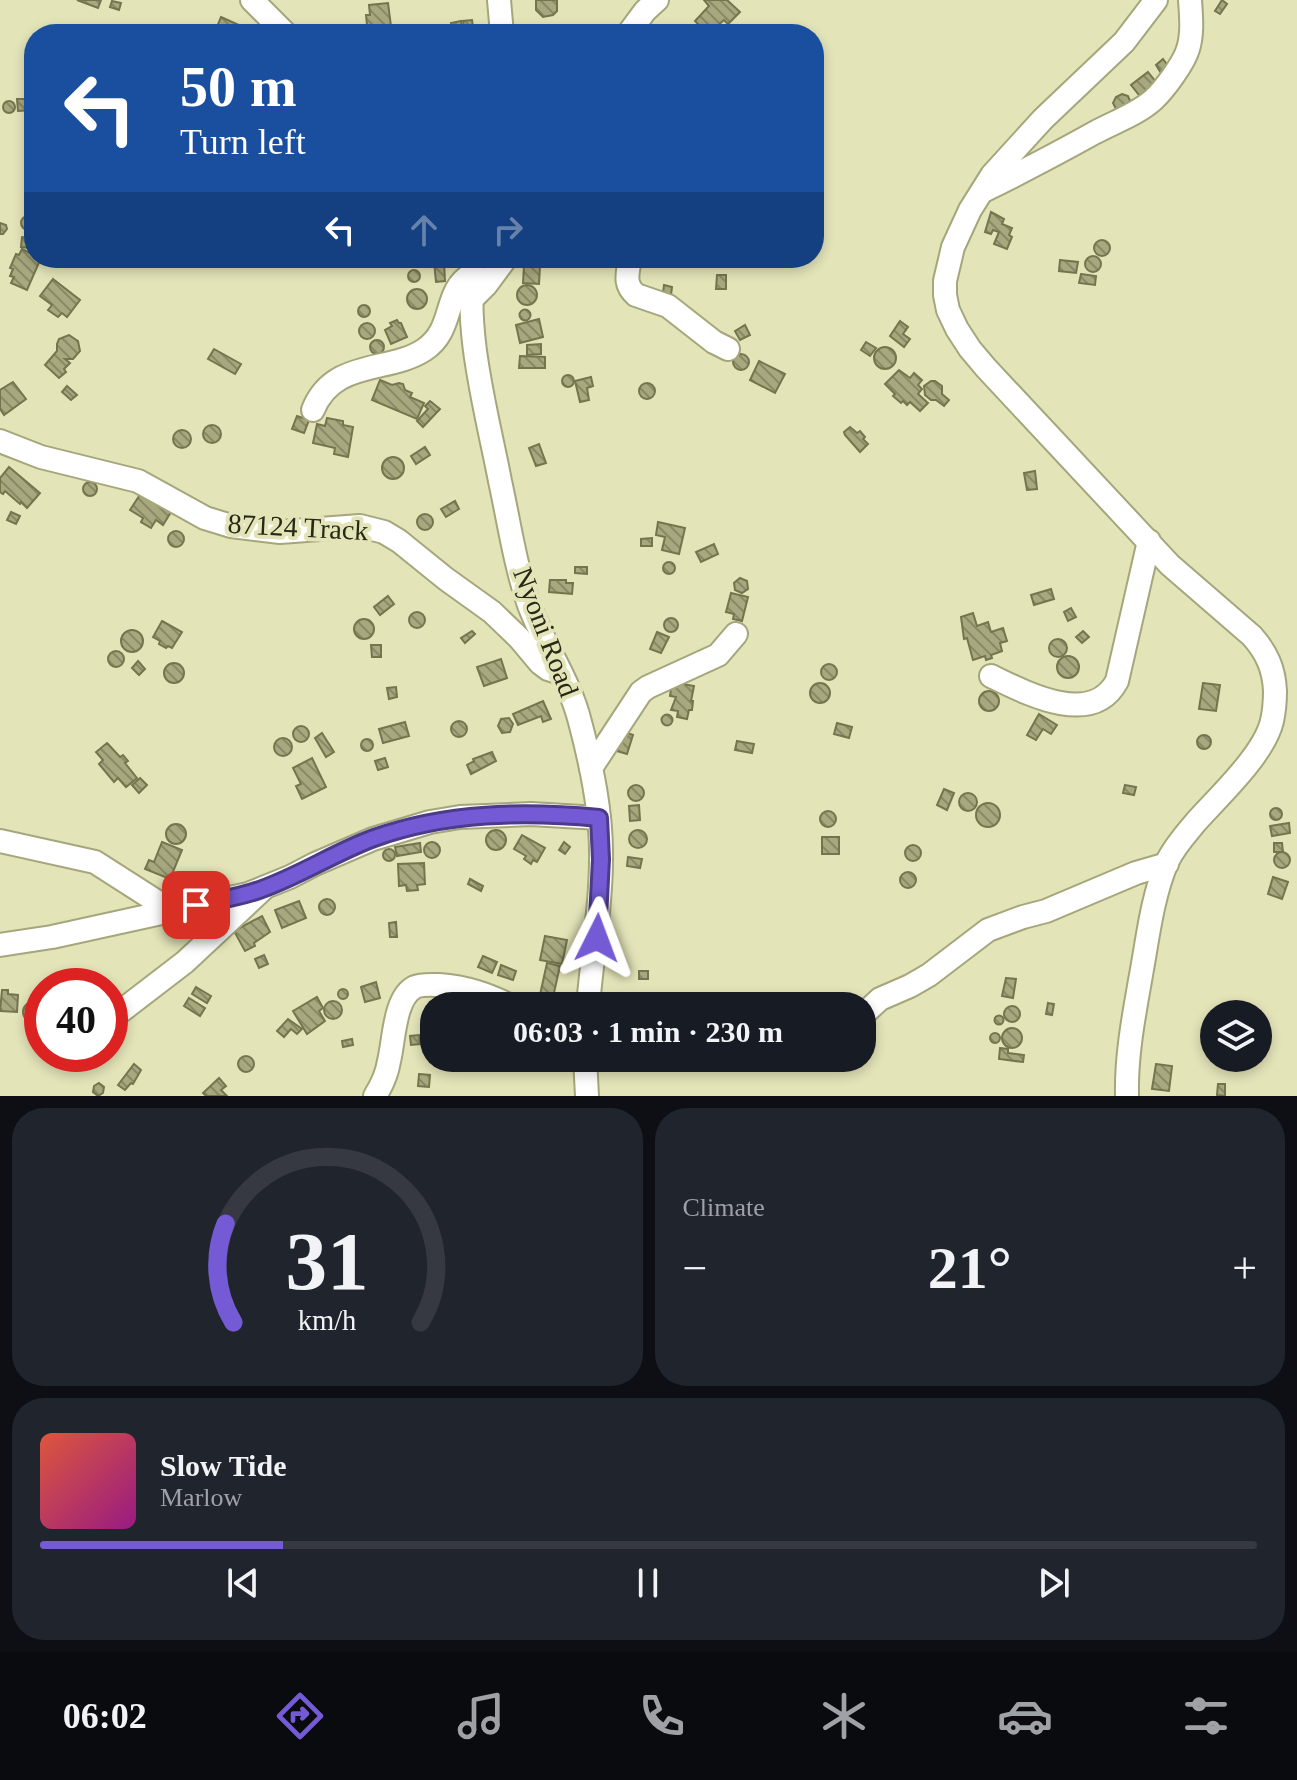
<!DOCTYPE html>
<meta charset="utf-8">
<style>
body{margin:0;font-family:"Times New Roman",serif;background:#20242c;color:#f1f3f6;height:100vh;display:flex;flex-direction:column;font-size:30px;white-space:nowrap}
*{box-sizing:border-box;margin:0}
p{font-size:26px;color:#9ea1a6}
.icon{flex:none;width:44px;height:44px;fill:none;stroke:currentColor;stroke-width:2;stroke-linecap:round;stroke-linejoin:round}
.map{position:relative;height:1096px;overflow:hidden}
.side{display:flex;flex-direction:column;gap:12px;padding:12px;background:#0d0f14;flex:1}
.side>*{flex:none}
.top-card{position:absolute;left:24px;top:24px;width:800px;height:244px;border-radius:32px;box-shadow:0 4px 12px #0003;background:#1a4fa0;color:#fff;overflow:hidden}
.buttons{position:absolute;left:1200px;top:1000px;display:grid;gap:16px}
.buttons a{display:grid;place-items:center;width:72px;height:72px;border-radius:50%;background:#171b24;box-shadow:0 4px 12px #0003;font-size:40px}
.speed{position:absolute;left:24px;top:968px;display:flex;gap:16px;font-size:40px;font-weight:700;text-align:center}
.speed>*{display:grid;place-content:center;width:104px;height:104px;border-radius:50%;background:#171b24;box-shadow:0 4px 12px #0003;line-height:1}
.speed .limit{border:12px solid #d22;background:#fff;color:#111}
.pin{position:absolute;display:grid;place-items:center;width:68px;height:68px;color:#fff;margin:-34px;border-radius:16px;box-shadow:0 4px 12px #0006}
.me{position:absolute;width:88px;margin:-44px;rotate:3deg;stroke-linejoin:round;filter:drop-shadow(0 0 6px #0008)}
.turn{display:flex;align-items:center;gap:28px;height:168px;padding:0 24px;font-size:36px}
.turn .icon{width:104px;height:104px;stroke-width:2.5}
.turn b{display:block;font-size:56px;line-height:68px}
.lanes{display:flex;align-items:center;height:76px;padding:0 24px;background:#0003;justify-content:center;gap:40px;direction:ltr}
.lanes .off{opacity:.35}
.big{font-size:60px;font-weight:800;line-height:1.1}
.side .tile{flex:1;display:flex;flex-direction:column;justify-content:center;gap:12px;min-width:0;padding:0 28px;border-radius:32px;background:#20242c}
.side .dial{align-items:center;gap:0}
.dial svg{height:208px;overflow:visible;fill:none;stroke:#363941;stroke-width:7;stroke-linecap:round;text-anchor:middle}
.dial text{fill:#f1f3f6;stroke:none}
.song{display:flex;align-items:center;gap:24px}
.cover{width:96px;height:96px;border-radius:12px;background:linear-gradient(135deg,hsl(10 70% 55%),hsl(310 70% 35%))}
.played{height:8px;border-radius:4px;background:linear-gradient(90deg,#745bd5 20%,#363941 20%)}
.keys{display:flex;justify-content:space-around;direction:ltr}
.heat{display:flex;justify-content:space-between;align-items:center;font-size:44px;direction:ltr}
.side .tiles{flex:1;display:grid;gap:12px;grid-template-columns:1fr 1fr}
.tile:last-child{grid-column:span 2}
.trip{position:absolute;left:420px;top:992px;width:456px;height:80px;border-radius:32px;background:#171b24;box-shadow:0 4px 12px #0003;font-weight:800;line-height:80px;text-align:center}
.dock{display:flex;height:128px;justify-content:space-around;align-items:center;background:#090b0e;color:#9ea1a6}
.dock .icon{width:56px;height:56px}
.dock .selected{color:#745bd5}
.dock b{font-size:36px;color:#f1f3f6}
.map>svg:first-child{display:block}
.building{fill:url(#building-back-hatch);stroke:#75754d;stroke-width:2}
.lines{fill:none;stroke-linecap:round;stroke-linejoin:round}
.minor-casing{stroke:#a5a67b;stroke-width:26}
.minor{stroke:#fff;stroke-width:22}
.route-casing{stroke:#4b3b8a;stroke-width:20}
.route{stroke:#745bd5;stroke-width:14}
.labels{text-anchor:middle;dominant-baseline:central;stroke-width:8;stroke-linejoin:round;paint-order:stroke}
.street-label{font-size:28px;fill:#282817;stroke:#e3e4b8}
</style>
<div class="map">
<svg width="1297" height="1096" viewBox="0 0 1297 1096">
<defs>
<pattern id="building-back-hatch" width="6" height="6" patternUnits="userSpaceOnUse" patternTransform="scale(2)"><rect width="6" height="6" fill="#a7a87e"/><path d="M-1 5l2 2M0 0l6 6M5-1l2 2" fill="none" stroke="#888966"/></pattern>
</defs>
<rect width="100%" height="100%" fill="#e3e4b8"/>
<g class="building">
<polygon points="77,0 101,0 98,8"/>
<polygon points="536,0 557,0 557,11 553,15 543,17 536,10"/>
<polygon points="704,0 727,0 740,12 728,24 724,20 708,34 695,21 709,6"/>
<polygon points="1222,0 1227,4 1220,14 1215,11"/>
<polygon points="112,1 121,3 119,10 110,7"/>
<polygon points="388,3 392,34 373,34 372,25 367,25 366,15 370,15 369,5"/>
<polygon points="221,17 241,26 237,34 214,34"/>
<polygon points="472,20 474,34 465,34 463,21"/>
<polygon points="461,21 462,30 453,32 451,23"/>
<polygon points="1163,59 1169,67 1161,73 1156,65"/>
<polygon points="1148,72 1160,87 1143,100 1131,85"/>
<polygon points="1122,94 1128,96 1131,103 1122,111 1116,109 1113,103 1116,97"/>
<polygon points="17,99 32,99 34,110 18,111"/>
<circle cx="9" cy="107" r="6"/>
<polygon points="991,212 1004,219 1002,224 1012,228 1009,235 1012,237 1007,249 994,244 999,232 993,230 991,234 985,232"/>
<circle cx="28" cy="223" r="7"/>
<polygon points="0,223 6,225 7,229 3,234 0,234"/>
<polygon points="34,235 34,252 30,248 21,247 22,237 31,238"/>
<circle cx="1102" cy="248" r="8"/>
<polygon points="22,249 34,255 34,258 41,258 27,290 11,283 14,277 10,276 13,269 10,268 16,254 19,255"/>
<circle cx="1093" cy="264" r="8"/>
<polygon points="1060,260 1078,262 1076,273 1059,271"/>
<polygon points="444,261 445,281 436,282 434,262"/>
<polygon points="524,265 540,266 539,284 523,283"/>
<circle cx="414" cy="276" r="6"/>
<polygon points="1081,274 1096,276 1095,285 1079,283"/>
<polygon points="717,275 726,275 726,289 716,289"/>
<polygon points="53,279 80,300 67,317 62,313 58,317 48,310 52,305 40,296"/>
<polygon points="664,285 672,287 671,295 663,293"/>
<circle cx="527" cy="295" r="10"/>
<circle cx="417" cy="299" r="10"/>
<circle cx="364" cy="311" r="6"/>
<circle cx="525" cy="315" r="5.5"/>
<polygon points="539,319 543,337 520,343 516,325"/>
<polygon points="397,320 399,323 401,323 407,337 391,344 385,330 392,326 390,323"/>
<polygon points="900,321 908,327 903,334 910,339 904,347 890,336"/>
<circle cx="367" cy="331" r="8"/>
<polygon points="745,325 750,335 740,340 735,331"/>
<polygon points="69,335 78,341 80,351 73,359 65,359 70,363 64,369 66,372 59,378 45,365 57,351 57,344 59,339"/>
<circle cx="377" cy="347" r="7"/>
<polygon points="866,342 876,348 870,356 861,350"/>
<polygon points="541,344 541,354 527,355 527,345"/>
<circle cx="885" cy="358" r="11"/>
<polygon points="214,349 241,364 235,374 208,359"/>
<circle cx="741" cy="362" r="8"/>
<polygon points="520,356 545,357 545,368 519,368"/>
<polygon points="759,361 785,374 775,393 750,380"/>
<polygon points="899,370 910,378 914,373 922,380 918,385 922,389 918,394 928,403 920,411 910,402 907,405 903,401 901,403 893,396 895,394 885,384"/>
<circle cx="568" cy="381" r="6"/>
<polygon points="591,377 593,386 587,388 589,400 580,402 575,381"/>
<polygon points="380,380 392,385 399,383 403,384 405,390 412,393 410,397 424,403 417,419 372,400"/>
<polygon points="931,381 935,381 942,386 942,394 949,400 944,406 936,400 931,400 925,395 924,386"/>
<polygon points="13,382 26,399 4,415 0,409 0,390"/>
<circle cx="647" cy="391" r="8"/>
<polygon points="67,386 77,395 71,400 62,392"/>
<polygon points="430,401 440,409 423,427 417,421 428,409 425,406"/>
<polygon points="297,416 309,420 304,433 292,429"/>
<polygon points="327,418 343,421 343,425 353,427 348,457 334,454 335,448 313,443 317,424 325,426"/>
<circle cx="212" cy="434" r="9"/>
<polygon points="850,427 857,433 860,431 865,437 863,439 868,444 860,452 845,435 844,432"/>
<circle cx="182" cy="439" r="9"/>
<polygon points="539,444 546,463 536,466 529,448"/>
<polygon points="425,447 430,455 416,464 411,456"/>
<circle cx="393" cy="468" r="11"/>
<polygon points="9,467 40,493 27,508 21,502 20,504 5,491 3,494 0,492 0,478"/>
<polygon points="1035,471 1037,489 1027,490 1024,473"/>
<circle cx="90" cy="489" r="7"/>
<polygon points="141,493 171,512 163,525 156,520 151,528 141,522 143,518 130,510"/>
<polygon points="455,501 459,509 446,517 441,509"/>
<polygon points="11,512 20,516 16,524 7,520"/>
<circle cx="425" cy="522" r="8"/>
<polygon points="658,522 685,528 679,554 662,550 665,537 656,535"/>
<circle cx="176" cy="539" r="8"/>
<polygon points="652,538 652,546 641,546 641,539"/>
<polygon points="714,544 718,554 701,562 696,552"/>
<circle cx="669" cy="568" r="6"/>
<polygon points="575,567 587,567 587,574 575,573"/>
<polygon points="740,578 747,581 748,589 742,593 735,590 734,583"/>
<polygon points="550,580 566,580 566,583 573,583 572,594 549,592"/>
<polygon points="1051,589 1054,599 1034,605 1031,595"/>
<polygon points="731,593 748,597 742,621 733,619 734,614 726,612"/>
<polygon points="388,596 394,604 380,615 374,607"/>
<polygon points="1071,608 1076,617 1068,621 1064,612"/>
<circle cx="417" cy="620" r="8"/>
<polygon points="973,613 977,626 988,622 991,632 1003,628 1007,641 1000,643 1002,651 991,655 992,658 986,660 985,656 973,660 967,638 964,639 961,617"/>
<circle cx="671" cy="625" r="7"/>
<circle cx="364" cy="629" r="10"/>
<polygon points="162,621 182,632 172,648 168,646 166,648 159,644 160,641 153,637"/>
<circle cx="132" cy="641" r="11"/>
<polygon points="472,631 475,634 465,643 461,638"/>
<polygon points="1083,631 1089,637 1082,643 1076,637"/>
<polygon points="657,632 669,637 661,653 650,649"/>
<circle cx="1058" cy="648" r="9"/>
<polygon points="371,645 381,645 381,657 372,657"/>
<circle cx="116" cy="659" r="8"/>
<circle cx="1068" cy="667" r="11"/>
<polygon points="501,659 507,678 484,686 477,667"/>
<polygon points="138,661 145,669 139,675 132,668"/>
<circle cx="174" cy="673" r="10"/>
<circle cx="829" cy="672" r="8"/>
<polygon points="672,682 694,686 691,701 693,701 692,710 689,710 687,719 677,717 678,711 671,710 676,697 670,696"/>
<circle cx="820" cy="693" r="10"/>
<polygon points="1203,683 1220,685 1216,711 1199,709"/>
<polygon points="396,687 397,697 389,699 387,688"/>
<circle cx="989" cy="701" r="10"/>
<polygon points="543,701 551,719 543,722 541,716 518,725 513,714"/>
<polygon points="1039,714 1057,725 1051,734 1043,729 1036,740 1027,735"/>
<circle cx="667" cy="720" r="5.5"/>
<polygon points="509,718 513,724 510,732 502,733 498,726 501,719"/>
<circle cx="459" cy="729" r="8"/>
<polygon points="405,722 409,736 383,743 379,729"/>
<polygon points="837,723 852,727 849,738 834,734"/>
<circle cx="301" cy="734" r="8"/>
<polygon points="624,732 633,735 627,754 617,751"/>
<polygon points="322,733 334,752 326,757 315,738"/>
<circle cx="1204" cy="742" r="7"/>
<circle cx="283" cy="747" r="9"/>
<circle cx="367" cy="745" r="6"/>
<polygon points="737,741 754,744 752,753 735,750"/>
<polygon points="107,743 120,757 123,755 128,761 125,763 137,778 126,787 118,778 114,782 99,764 103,760 96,752"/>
<polygon points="492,752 496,761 471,774 467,765 474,761 473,759"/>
<polygon points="312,758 326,787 302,799 296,786 301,784 293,768"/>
<polygon points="385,758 388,767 378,770 375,761"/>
<polygon points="140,778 147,785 139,793 132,785"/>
<polygon points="1125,785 1136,787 1134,795 1123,793"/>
<circle cx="636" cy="793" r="8"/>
<polygon points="944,789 954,793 947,810 937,805"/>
<circle cx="968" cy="802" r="9"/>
<circle cx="988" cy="815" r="12"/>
<polygon points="639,805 640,820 630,821 629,806"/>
<circle cx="1276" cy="814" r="6"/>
<circle cx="828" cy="819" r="8"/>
<polygon points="1289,823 1290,833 1272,836 1270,826"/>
<circle cx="176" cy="834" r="10"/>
<circle cx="638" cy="839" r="9"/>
<circle cx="496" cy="840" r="10"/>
<polygon points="522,835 545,848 537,862 533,860 531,864 524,859 526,856 514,849"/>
<rect x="822" y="837" width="17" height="17"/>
<circle cx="432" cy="850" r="8"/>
<polygon points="162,842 182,850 170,879 145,869 149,860 154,862"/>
<polygon points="564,842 570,847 565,854 559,850"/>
<polygon points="420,843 421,852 397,856 395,847"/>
<polygon points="1274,843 1282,843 1283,852 1274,852"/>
<circle cx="913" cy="853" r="8"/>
<circle cx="389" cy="855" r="6"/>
<circle cx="1282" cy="860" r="8"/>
<polygon points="628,857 642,859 640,868 627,866"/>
<polygon points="424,863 425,884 417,885 418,890 407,891 406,885 399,886 398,864"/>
<circle cx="908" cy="880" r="8"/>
<polygon points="1273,877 1288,882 1282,899 1268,894"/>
<polygon points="470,879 483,886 481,891 468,884"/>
<circle cx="327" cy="907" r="8"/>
<polygon points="299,901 306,918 282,928 275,910"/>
<polygon points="262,916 270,932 254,943 255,946 245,951 234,931"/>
<polygon points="396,922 397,937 390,937 389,923"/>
<polygon points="545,936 567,940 562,964 540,960"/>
<polygon points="264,955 268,964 259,968 255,959"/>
<polygon points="483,956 497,962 492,973 478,967"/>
<polygon points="547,963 560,966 551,1006 538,1004"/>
<polygon points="501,965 516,971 513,980 498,975"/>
<rect x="639" y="971" width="9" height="8"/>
<polygon points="1006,978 1016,979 1013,998 1002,996"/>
<polygon points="376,982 380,998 365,1002 361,987"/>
<polygon points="196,987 211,996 207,1003 192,994"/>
<circle cx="343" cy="994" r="5"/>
<polygon points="2,990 8,990 8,994 18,995 17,1012 0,1011"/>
<polygon points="317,997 323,1008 319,1011 325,1021 307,1034 293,1011"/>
<polygon points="189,998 205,1008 200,1016 184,1006"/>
<circle cx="333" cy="1010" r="9"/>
<circle cx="33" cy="1012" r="10"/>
<polygon points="1048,1003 1054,1004 1052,1015 1046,1014"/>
<circle cx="1012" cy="1014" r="8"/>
<circle cx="999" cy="1020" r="4.5"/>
<polygon points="288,1019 302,1029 297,1034 291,1029 284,1037 277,1031"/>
<polygon points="113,1020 116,1030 111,1031 113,1036 117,1034 120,1044 110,1047 110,1021"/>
<circle cx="1012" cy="1038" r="10"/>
<circle cx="995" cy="1038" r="5"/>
<polygon points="419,1035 420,1044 411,1045 410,1036"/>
<polygon points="352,1039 353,1045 343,1047 342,1041"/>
<polygon points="1000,1048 1008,1049 1008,1053 1024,1055 1023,1062 999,1059"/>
<polygon points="430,1052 434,1053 434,1058 441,1058 440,1062 430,1062"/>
<circle cx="246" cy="1064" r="8"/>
<polygon points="830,1058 849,1058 848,1064 830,1063"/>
<polygon points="134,1064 141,1070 133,1084 131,1083 125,1090 118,1085"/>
<polygon points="1156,1064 1172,1066 1169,1091 1152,1089"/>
<polygon points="419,1074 430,1075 429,1087 418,1086"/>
<polygon points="219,1078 226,1086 221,1090 227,1096 206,1096 203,1093"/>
<polygon points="99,1083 104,1087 103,1093 98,1096 93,1092 94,1086"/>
<polygon points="1218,1084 1225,1084 1225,1096 1217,1095"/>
</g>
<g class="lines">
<defs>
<g id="minor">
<polyline points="252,0 286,34"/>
<polyline points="499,0 502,34"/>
<polyline points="628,34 645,11 657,0"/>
<path d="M985,190C1022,172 1058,153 1094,133C1114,122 1136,115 1153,100C1164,90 1184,63 1188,49C1193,33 1191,16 1190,0"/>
<path d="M475,258C462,326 487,413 500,481C509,522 515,565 529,605C544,645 570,681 580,722C592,767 602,814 601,860C601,909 592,957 588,1006"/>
<path d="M630,258C628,273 623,284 636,295L668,306L714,342L728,349"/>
<polyline points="471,300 486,285 506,258"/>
<path d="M313,410C333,359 389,373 424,350C456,329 442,291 472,274"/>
<polyline points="0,441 41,457 138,481 205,518 231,526 280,532 360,526 384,532 399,541 446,579 492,612 519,638 540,663 548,669 561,673"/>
<path d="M991,676C1026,693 1092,728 1117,681L1149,541"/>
<polyline points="591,768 641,692 648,687 718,655 736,634"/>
<polyline points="0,841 95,862 170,910"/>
<polyline points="0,945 52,937 248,894 290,877 315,864 373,839 430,822 460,817 531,814 599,818"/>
<polyline points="867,1011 880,999 910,986 929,975 988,930 1023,917 1046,911 1136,873 1167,864"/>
<polyline points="116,1015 185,962 262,890"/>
<polyline points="585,1058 587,1096"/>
<path d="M375,1096C382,1085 387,1074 389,1061C394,1042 394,997 415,987C422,984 432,985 439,985C466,987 487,994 511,1006"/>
<path d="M1127,1096C1126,1055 1134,1015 1141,975C1148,937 1152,898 1167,862C1174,847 1185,835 1195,823C1218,797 1264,755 1272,721C1274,712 1275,701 1275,691C1274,669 1267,653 1252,636L1170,565L986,368L970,349L957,329L948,310L945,295V281L953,247L970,210L992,175L1043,119L1124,42L1156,0"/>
</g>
</defs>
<use href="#minor" class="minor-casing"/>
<use href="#minor" class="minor"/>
</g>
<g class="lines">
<defs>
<path id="route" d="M196,905C218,900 241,897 262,889C301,875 336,852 374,838C447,812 524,811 599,818L601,859L597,938"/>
</defs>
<use href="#route" class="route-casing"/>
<use href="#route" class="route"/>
</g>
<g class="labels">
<g class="street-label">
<text transform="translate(298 527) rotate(3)">87124 Track</text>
<text transform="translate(546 632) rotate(69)">Nyoni Road</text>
</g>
</g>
</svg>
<div class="buttons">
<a><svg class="icon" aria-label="layers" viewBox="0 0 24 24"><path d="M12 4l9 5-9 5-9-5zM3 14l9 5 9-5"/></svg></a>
</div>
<div class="speed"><div class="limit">40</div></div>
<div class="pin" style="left:196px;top:905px;background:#d93025"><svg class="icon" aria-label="arrive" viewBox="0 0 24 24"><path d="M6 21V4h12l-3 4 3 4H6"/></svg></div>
<svg class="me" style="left:597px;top:938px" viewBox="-20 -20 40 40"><path d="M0-17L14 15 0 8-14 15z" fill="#745bd5" stroke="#fff" stroke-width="4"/></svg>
<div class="trip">06:03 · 1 min · 230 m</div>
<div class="top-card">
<div class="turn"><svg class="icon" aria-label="left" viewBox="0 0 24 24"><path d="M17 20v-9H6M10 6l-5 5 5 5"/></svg><div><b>50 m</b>Turn left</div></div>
<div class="lanes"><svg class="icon" aria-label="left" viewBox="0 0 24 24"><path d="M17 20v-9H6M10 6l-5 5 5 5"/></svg><svg class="icon off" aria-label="ahead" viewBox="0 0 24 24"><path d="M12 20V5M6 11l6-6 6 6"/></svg><svg class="icon off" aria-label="right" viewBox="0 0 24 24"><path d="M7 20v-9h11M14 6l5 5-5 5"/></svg></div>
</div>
</div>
<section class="side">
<div class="tiles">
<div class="tile dial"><svg viewBox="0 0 100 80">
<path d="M14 69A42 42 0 1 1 86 69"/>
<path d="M14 69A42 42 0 0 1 11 31" stroke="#745bd5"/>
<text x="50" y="56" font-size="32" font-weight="700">31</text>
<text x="50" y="72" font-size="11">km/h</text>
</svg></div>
<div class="tile"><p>Climate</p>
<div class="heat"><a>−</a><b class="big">21°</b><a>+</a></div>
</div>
<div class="tile">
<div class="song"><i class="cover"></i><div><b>Slow Tide</b><p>Marlow</p></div></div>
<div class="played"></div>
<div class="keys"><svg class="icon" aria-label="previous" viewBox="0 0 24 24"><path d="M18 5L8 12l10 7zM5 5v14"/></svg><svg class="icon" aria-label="pause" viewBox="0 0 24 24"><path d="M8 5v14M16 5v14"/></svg><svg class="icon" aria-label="next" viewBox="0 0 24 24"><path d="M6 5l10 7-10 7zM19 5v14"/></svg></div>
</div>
</div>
</section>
<nav class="dock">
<b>06:02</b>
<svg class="icon selected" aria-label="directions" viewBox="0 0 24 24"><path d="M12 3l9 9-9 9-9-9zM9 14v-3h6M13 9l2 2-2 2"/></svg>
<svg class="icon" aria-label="music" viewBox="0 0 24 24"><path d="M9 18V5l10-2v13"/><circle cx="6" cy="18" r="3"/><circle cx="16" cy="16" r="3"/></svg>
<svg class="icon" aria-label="phone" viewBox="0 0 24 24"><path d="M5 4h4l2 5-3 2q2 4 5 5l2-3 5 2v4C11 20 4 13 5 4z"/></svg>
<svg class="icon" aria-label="climate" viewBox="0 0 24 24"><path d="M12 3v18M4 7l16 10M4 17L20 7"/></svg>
<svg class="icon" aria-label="car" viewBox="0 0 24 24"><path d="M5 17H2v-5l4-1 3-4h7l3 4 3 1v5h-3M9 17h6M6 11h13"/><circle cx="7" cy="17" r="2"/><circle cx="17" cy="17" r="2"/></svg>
<svg class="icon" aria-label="filters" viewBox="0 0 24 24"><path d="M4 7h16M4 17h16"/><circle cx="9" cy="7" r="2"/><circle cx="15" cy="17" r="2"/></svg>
</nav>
